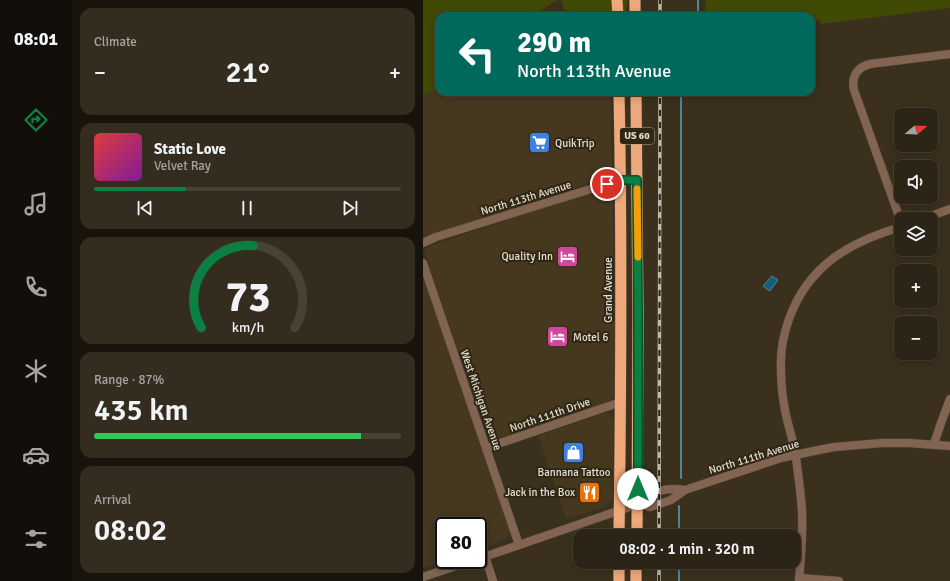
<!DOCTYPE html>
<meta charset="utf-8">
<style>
body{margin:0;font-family:Signika,sans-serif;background:#342c1f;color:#f1f3f6;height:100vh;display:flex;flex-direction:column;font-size:15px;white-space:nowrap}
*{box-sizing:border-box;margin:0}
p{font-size:13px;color:#a6a4a1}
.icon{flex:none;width:22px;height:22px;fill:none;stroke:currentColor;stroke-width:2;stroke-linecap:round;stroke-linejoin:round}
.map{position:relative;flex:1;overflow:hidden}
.panel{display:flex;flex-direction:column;gap:8px;padding:8px;background:#18140c;width:351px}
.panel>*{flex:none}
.guide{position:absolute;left:12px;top:12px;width:380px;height:84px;border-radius:12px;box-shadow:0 2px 10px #0003,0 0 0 1px #484135;background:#00695c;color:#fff;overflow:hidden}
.needle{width:26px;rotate:71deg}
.tools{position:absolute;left:471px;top:108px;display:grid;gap:8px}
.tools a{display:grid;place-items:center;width:44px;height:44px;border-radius:8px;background:#2c2416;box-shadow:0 2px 10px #0003,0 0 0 1px #484135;font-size:20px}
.speed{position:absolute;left:12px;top:517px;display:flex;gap:8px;font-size:20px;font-weight:700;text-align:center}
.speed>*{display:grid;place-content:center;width:52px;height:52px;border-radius:50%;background:#2c2416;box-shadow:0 2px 10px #0003,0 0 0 1px #484135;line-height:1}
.speed .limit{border:2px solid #111;border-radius:6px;background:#fff;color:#111}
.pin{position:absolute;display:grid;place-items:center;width:34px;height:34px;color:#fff;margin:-17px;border:2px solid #fff;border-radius:50%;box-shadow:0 1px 4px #0007}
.me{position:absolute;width:44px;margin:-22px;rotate:0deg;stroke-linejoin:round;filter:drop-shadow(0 0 3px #0008)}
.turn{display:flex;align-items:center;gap:14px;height:84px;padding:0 16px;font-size:18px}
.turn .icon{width:52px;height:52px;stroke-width:2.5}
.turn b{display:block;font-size:28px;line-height:34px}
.big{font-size:30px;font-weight:600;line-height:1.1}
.panel .card{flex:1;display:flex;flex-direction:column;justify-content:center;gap:6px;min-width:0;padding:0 14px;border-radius:12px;background:#342c1f}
.panel .dial{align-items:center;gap:0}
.dial svg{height:104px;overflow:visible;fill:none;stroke:#484135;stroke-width:7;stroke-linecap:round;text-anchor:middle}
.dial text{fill:#f1f3f6;stroke:none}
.song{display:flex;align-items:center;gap:12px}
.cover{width:48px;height:48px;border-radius:6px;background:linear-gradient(135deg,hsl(0 70% 55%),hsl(290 70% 35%))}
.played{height:4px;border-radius:2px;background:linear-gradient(90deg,#0b8043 30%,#484135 30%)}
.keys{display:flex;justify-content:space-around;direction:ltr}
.heat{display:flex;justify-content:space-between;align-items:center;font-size:22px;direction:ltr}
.charge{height:6px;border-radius:3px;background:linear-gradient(90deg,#34c759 87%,#484135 0)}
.trip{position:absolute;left:150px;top:529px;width:228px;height:40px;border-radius:12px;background:#2c2416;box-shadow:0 2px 10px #0003,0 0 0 1px #484135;font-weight:600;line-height:40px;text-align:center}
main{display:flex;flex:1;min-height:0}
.dock{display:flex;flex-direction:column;width:72px;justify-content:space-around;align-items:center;background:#120e09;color:#a6a4a1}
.dock .icon{width:28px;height:28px}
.dock .on{color:#0b8043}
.dock b{font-size:18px;color:#f1f3f6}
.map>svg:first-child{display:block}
.built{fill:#46381e}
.green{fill:#404a04}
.water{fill:#12607c;stroke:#518696}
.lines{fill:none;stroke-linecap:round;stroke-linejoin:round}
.stream{stroke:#518696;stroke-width:2}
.minor-casing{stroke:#564c3a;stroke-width:9}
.highway-casing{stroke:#564c3a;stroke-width:12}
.minor{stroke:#826452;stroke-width:8}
.highway{stroke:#efa879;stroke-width:11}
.rail-casing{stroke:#c0b9ab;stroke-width:3.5}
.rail{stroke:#302614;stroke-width:2;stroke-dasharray:6;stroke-linecap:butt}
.route-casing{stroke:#07532c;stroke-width:10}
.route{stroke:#0b8043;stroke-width:7}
.slow{stroke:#f59e0b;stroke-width:7}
.labels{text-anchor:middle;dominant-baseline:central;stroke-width:4;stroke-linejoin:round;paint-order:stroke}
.shield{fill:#302614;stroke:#afa89a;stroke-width:1}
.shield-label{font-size:10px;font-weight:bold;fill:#e5dfd3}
.poi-label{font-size:11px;fill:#e5dfd3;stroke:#302614;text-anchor:start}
.street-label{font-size:11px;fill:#e5dfd3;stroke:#302614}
</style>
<main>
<nav class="dock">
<b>08:01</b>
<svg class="icon on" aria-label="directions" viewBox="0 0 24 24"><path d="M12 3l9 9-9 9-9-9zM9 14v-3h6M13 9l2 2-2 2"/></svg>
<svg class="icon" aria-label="music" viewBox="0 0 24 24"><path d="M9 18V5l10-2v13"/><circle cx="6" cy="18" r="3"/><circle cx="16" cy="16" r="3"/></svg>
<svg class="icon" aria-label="phone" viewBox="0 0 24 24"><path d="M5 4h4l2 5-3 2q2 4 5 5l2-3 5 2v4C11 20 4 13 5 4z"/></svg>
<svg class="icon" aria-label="climate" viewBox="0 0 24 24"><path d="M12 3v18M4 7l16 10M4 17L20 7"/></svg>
<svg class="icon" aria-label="car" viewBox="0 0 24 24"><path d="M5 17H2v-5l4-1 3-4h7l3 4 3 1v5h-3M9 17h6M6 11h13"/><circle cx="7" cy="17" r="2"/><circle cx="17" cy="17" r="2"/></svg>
<svg class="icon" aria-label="filters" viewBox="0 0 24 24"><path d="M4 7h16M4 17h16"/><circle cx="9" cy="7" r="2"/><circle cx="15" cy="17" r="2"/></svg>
</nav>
<section class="panel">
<div class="card"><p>Climate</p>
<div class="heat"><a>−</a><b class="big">21°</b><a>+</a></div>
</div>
<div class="card">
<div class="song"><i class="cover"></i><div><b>Static Love</b><p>Velvet Ray</p></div></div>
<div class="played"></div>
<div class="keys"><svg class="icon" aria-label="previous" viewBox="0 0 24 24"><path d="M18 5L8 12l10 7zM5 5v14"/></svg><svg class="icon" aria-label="pause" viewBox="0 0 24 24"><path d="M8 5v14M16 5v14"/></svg><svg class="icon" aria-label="next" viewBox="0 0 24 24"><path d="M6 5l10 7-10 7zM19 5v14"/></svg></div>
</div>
<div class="card dial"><svg viewBox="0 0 100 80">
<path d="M14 69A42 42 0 1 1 86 69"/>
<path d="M14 69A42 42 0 0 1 54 6" stroke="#0b8043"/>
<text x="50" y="56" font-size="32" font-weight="700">73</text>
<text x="50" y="72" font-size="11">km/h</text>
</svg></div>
<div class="card"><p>Range · 87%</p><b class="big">435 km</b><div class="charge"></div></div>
<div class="card"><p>Arrival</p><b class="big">08:02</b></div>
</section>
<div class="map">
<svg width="527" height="581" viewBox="0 0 527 581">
<rect width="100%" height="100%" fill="#3b301d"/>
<g class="built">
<polygon points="16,89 16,92 184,92 188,102 189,163 187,170 184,175 177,180 0,237 0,94"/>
<polygon points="176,190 184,191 190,199 192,392 189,398 185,402 72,440 68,439 65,437 2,254 3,249 6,246"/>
<polygon points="0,276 87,531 86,536 82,539 55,549 55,526 21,526 21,560 22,560 0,568"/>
<polygon points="181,413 185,413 189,417 191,423 189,499 187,503 181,507 143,519 115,436"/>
</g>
<g class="green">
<polygon points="0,0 134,0 110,16 16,16 16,89 0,94"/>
<polygon points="138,0 205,0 202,16 144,16"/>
<polygon points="283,0 527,0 527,8 398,24 396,20 388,21 388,16 282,16"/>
</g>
<polygon class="water" points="349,276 355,280 347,291 340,286"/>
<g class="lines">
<g class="stream">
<polyline points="275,16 275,0"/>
<polyline points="258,478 258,92"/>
<polyline points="256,536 256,506"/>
<polyline points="256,581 256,562"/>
</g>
<defs>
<g id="minor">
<polyline points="500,219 527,209"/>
<path d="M478,222L431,90C428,77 434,67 447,64L527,54"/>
<polyline points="0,243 13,237 184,184 198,180 214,181"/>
<polyline points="0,263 96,545"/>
<polyline points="511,444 518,423 527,399"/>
<polyline points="63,448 198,402"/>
<polyline points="215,504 227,507 248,500 262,490 358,458 386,452 411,447 459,443 486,443 527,446"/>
<polyline points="62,556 70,581"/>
<path d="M55,559L215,504C229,491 242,487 262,490"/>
<polyline points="0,577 51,560"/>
<polyline points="376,578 416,581"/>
<path d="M376,581C378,558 380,534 379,511C378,493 375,475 373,457C371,443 366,429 363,415C360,401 358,385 358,370C357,353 360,336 366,319C385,266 426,242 478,227"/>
</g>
<g id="highway">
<polyline points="194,0 195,16"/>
<polyline points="212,0 212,16"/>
<path d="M196,92C199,240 198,388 196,536"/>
<polyline points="213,92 215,311 214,536"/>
<polyline points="196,581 196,562"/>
<polyline points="213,581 213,562"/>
</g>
</defs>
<use href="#minor" class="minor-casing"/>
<use href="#highway" class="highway-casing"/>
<use href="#minor" class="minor"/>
<use href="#highway" class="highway"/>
<defs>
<g id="rail">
<polyline points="237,16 237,0"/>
<polyline points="236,536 237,92"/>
<polyline points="236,581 236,562"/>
</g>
</defs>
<use href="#rail" class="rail-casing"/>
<use href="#rail" class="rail"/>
</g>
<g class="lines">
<defs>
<polyline id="route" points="184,184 198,180 214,180 215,311 215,489"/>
</defs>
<use href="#route" class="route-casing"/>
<use href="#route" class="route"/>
<polyline class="slow" points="214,189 215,257"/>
</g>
<defs>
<symbol id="supermarket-square" viewBox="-11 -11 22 22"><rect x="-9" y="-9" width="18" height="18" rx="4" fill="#3f7fe0" stroke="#302614"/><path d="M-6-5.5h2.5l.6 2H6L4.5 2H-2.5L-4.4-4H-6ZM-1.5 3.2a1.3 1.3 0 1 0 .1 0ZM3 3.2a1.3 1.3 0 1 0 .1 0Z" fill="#fff"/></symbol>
<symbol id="hotel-square" viewBox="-11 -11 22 22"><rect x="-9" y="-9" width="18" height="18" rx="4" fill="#d1479c" stroke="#302614"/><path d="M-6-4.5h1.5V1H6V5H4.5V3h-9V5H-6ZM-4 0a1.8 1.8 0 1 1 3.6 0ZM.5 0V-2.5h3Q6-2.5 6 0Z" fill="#fff"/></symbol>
<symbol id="shop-square" viewBox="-11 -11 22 22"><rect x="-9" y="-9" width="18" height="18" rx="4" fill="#3f7fe0" stroke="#302614"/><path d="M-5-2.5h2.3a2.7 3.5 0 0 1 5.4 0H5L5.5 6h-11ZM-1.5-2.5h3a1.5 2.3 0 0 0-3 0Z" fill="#fff"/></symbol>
<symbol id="restaurant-square" viewBox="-11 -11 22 22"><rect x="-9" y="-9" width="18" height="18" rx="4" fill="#e8710a" stroke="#302614"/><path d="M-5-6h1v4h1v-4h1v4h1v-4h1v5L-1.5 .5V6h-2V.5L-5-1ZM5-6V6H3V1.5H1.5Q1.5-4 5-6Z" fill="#fff"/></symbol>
</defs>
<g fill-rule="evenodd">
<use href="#supermarket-square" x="104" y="130" width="25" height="25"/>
<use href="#hotel-square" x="132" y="244" width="25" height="25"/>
<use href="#hotel-square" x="122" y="324" width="25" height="25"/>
<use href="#shop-square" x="138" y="440" width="25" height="25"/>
<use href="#restaurant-square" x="154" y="480" width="25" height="25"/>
</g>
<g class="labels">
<rect class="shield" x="197" y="128" width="34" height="16" rx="3"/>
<g class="shield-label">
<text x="214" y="136">US 60</text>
</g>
<g class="poi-label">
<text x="132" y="143">QuikTrip</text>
<text x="130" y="256" text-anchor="end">Quality Inn</text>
<text x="150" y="337">Motel 6</text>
<text x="151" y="472" text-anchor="middle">Bannana Tattoo</text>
<text x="152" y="492" text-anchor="end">Jack in the Box</text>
</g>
<g class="street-label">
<text transform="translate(103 198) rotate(-17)">North 113th Avenue</text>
<text transform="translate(185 290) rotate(-90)">Grand Avenue</text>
<text transform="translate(58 400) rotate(71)">West Michigan Avenue</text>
<text transform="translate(127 415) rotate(-19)">North 111th Drive</text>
<text transform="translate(331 457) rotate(-17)">North 111th Avenue</text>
</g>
</g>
</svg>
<div class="tools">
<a><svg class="needle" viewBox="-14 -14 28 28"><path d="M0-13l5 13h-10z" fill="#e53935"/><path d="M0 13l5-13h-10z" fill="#a6a4a1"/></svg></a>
<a><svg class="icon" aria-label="sound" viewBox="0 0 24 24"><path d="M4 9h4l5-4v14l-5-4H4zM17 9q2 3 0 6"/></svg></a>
<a><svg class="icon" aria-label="layers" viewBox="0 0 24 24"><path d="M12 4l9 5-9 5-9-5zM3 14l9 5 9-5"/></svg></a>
<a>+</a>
<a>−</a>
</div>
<div class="speed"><div class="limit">80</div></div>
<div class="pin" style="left:184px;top:184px;background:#d93025"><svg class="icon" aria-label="arrive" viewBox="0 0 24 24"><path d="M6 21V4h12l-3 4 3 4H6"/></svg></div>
<svg class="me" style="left:215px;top:489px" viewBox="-20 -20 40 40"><circle r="19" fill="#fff"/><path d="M0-13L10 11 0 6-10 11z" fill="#0b8043"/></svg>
<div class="trip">08:02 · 1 min · 320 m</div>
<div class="guide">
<div class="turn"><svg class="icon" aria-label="left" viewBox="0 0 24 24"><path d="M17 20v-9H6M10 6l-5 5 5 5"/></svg><div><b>290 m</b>North 113th Avenue</div></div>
</div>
</div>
</main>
